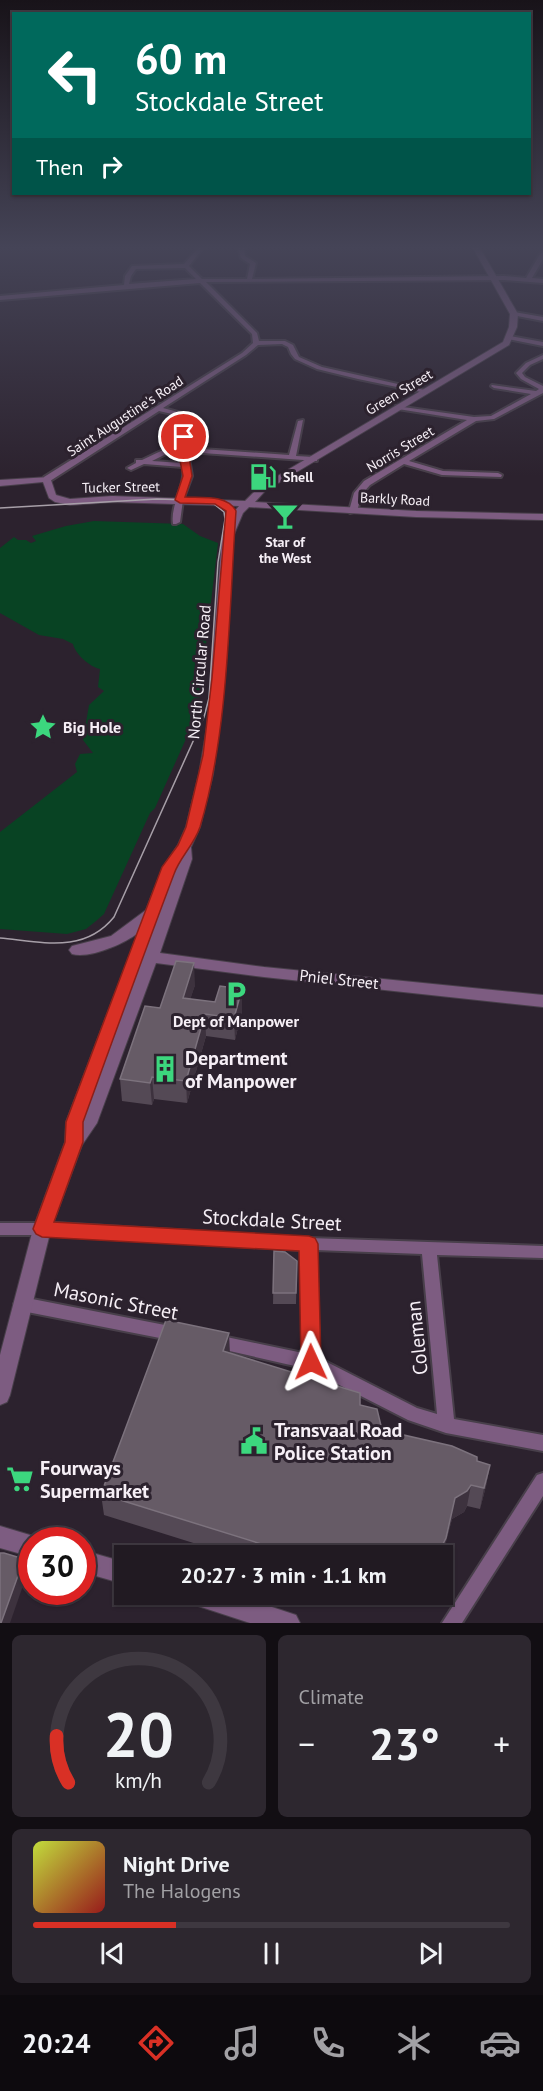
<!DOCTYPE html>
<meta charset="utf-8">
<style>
body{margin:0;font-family:"PT Sans",sans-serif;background:#2d272f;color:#f1f3f6;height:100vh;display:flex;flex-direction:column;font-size:22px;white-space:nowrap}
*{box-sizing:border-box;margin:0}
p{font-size:20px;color:#a2a1a5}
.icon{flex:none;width:33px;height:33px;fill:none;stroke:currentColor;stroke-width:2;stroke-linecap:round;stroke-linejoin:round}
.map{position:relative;height:1623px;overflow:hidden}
.sheet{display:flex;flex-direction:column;gap:12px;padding:12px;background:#120e13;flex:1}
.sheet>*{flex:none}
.hud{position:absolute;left:12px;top:12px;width:519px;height:183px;border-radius:0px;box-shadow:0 2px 4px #0004,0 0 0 2px #3e3840;background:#00695c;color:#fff;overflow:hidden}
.speed{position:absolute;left:18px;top:1527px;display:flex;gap:12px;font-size:30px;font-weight:700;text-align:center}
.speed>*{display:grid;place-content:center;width:78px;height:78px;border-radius:50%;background:#211a22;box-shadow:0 2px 4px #0004,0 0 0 2px #3e3840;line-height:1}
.speed .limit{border:9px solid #d22;background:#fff;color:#111}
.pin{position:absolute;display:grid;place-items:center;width:51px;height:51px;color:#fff;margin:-26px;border:3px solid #fff;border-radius:50%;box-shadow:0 2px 6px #0007}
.me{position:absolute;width:66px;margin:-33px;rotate:359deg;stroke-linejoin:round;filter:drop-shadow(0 0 4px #0008)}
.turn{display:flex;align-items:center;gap:21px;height:126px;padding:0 24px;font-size:27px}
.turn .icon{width:78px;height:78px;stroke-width:2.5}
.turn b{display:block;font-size:42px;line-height:51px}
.then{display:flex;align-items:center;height:57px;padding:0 24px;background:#0003;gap:12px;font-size:22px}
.big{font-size:45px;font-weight:600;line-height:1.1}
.sheet .card{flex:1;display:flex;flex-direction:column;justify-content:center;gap:9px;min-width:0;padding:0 21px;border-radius:9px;background:#2d272f}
.sheet .dial{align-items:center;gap:0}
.dial svg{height:156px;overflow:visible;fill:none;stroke:#3e3840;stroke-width:7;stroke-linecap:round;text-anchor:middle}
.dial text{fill:#f1f3f6;stroke:none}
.song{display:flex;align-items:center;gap:18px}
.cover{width:72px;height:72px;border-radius:9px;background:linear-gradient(135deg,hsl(70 70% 55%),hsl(0 70% 35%))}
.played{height:6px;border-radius:3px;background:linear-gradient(90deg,#d93025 30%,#3e3840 30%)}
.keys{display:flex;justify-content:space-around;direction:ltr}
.heat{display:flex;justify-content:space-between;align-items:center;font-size:33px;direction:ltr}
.sheet .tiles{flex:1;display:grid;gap:12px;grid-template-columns:1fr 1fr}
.card:last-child{grid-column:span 2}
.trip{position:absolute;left:114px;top:1545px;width:339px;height:60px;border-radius:0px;background:#211a22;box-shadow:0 2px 4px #0004,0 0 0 2px #3e3840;font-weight:600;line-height:60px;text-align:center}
.menu{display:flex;height:96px;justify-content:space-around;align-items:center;background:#0d0a0e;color:#a2a1a5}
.menu .icon{width:42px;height:42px}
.menu .selected{color:#d93025}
.menu b{font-size:27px;color:#f1f3f6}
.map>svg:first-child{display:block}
.green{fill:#084323}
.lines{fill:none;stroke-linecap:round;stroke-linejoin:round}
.minor-casing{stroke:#483f4a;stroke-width:4}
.tertiary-casing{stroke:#483f4a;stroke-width:2}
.minor{fill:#7d5c81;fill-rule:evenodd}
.tertiary{fill:#7d5c81;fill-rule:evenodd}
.tram{stroke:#a79fa8;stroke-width:1.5}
.wall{fill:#544955}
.shaded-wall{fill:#3d323e}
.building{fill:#665b66;stroke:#7c727d;stroke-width:1.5}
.route{fill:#d93025;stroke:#8d1f18;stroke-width:1.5}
.labels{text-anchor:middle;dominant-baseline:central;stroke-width:6;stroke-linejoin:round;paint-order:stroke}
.far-street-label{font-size:14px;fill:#f6eff6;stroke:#2c222e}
.far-poi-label{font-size:14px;font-weight:bold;fill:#f6eff6;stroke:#2c222e;text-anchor:start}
.street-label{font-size:16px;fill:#f6eff6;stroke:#2c222e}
.poi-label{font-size:16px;font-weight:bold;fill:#f6eff6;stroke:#2c222e;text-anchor:start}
.near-poi-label{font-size:20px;font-weight:bold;fill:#f6eff6;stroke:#2c222e;text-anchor:start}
.near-street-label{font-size:20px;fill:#f6eff6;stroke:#2c222e}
</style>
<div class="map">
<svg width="543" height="1623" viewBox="0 0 543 1623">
<rect width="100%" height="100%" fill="#2c222e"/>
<path class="green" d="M94,521L183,524L200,536L218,543L198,712L155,808L150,813L104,914L96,921L86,929L67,934L0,929V832L77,772L75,764L80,754L93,753L83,740L89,705L104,691L98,687L100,669C90,667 75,654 73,644L63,639L39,635L0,613V548L14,537L18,540H26L31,543L36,541L32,536L66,526Z"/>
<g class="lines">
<defs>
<g id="minor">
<path d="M198,248H203L189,266L202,279H247L250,264L241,258L238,248H244L245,256L256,263L252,279L504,276L526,278L540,254L543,252V259L532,278L543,279V283L504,280L206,282L257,333L259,341H285L293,345L299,357L322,367L429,391L426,393L358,379L317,369L295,359L291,354L288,347L282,344L258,345L246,355L163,408L189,415L194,421L187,443V448L289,455L298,421L303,420L296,456L314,457H317V461L188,452L192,476L183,500L180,522L176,524H173C170,504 186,486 183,467L144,464L131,470L127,468L136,463V460H142L180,442L188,421L185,417L159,411L50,481H44V477L242,353L253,343L252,334L200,283L0,300V296L124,285L125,276L132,266L184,264ZM185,268L196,279L129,284L131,276L136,269ZM180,447L182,463L152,461Z"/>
<polygon points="514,312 543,317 543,321 512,315 512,313"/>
<polygon points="510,336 543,342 543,346 508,339 507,338"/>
<polygon points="543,355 543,359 530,365 522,373 525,377 543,386 543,393 494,419 476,421 409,461 443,471 498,473 502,475 501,477 442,475 404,464 370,485 362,494 357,511 350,513 349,511 354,493 364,481 467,420 398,409 396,408 396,406 474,417 491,416 531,394 494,388 491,386 492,385 536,391 539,389 521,379 516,373 526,363"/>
<path d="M0,1223H56L309,1238L543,1246V1258L437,1255L454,1419L543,1435V1451L446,1433L408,1420L308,1369L212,1347L209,1342L212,1337L217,1335L303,1353L302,1250L56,1235H0ZM316,1250L422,1254L437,1414L417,1408L319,1358Z"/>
<polygon points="22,1297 175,1327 180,1329 183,1334 180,1339 175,1341 22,1311 17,1309 14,1304 17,1299"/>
<polygon points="543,1473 543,1496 462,1623 442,1623 537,1475"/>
</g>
<g id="tertiary">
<path d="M473,248H480L518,314L517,327L509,345L265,491L255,502L416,511L543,514V520L416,517L249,507L243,513L232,539L219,727L213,774L200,827L191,847L192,859L160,953L264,967L543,995V1007L264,977L156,963L97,1123L82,1145L51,1229L10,1395L7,1402L0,1405V1355L33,1229L65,1142L66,1122L138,933C124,944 89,959 72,954L69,950L72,946L111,936L146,910L163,867L178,845L186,827L199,774L207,727L222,539L234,512L239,506L112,502L70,505L55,502L49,498L43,482L0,486V480L50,477L56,495L70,499L112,496L245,501L259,487L503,342L509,327L510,314Z"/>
<polygon points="0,1526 40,1538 41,1540 32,1540 32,1557 0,1548"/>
<polygon points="82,1550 124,1562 124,1584 82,1572"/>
<polygon points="183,1594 233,1594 296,1615 300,1623 250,1623 186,1602"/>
</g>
</defs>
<use href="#minor" class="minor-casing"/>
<use href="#tertiary" class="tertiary-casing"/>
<use href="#minor" class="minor"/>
<use href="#tertiary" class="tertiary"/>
<path class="tram" d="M0,508L157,499L190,500L214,504L224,512L225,519L218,562L209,698L204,717L114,917C84,954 42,942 0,938"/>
</g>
<g class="wall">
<polygon points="195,985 190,999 242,1011 235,1040 206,1036 187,1103 154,1099 152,1105 122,1101 120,1079 160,1008"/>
<polygon points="274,1251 297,1261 296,1304 273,1304"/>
<polygon points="230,1354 360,1405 382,1430 490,1465 486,1486 480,1509 467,1506 464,1512 452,1519 442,1556 235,1556 104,1515 101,1494"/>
<polygon points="359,1594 425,1594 421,1602 378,1600"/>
</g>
<g class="shaded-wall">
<polygon points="194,963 195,985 184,1019 183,998"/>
<polygon points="242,989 242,1011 235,1040 234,1018"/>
<polygon points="205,1014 206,1036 187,1103 186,1081"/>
<polygon points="152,1077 154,1099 152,1105 150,1083"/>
<polygon points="229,1333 230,1355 223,1351"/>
<polygon points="490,1465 486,1486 480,1509 484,1488"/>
<polygon points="471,1485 467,1506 464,1512 452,1519 442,1558 442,1556 437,1556 455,1498"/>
<polygon points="24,1559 27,1574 10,1623 1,1623"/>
</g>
<g class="building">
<polygon points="176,961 194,963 183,998 215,1002 220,986 242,989 234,1018 205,1014 186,1081 152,1077 150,1083 120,1079 145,1006 160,1008"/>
<polygon points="274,1251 285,1252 297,1261 296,1293 273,1293"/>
<polygon points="166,1320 229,1333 223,1351 360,1393 360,1405 377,1409 382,1430 452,1446 477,1457 477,1461 490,1465 484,1488 471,1485 467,1491 455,1498 446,1538 437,1556 300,1556 101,1494"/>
<polygon points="0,1553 4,1553 24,1559 1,1623 0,1623"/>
</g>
<linearGradient id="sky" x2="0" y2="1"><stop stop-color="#181319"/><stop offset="0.52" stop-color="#454457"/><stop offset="1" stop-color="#454457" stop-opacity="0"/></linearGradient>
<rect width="543" height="476" fill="url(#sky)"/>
<path class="route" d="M184,434L189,437L188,450L192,476L185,497C201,498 227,494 236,511C229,610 229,732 200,827C194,845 180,857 174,874C143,956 113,1039 83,1122V1142L54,1222L309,1236L315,1238L318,1244L321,1362L318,1369L311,1372L304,1369L301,1362L299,1251L42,1237L36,1234L33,1229L65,1142L66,1122L162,867L178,845L186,827L203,755L212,678L226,511L215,504L180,503L175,500L183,476L178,450L180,437Z"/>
<defs>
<symbol id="fuel-bare" viewBox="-9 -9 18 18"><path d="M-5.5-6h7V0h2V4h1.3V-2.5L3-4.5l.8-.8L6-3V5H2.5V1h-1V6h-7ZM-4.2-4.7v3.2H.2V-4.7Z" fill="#3cd77e" stroke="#2c222e" stroke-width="2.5" paint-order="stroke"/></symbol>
<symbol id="bar-bare" viewBox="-9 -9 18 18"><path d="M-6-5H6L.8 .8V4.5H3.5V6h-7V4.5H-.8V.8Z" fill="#3cd77e" stroke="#2c222e" stroke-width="2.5" paint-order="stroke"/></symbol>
<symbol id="sight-bare" viewBox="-9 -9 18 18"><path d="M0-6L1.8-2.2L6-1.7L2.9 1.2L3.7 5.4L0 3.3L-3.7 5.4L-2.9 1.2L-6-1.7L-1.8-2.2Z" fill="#3cd77e" stroke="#2c222e" stroke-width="2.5" paint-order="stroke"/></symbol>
<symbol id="parking-bare" viewBox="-9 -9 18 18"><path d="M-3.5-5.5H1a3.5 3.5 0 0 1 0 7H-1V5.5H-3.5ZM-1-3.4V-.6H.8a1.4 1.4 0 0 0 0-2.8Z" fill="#3cd77e" stroke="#2c222e" stroke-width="2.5" paint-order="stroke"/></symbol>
<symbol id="building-bare" viewBox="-9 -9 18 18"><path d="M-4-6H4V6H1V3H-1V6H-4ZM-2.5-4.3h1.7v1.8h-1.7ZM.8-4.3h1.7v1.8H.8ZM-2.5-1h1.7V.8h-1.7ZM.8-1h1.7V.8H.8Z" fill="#3cd77e" stroke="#2c222e" stroke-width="2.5" paint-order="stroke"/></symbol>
<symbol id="civic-bare" viewBox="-9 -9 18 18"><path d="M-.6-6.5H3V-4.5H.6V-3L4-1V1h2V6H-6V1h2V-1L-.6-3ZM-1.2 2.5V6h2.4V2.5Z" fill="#3cd77e" stroke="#2c222e" stroke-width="2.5" paint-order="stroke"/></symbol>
<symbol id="supermarket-bare" viewBox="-9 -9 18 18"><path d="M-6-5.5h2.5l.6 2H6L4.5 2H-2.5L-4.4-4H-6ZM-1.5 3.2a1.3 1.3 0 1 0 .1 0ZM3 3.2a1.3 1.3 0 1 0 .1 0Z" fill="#3cd77e" stroke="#2c222e" stroke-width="2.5" paint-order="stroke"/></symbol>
</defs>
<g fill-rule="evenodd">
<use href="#fuel-bare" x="244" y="458" width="38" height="38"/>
<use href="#bar-bare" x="266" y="497" width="38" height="38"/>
<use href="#sight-bare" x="24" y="708" width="38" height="38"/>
<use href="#parking-bare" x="217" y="975" width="38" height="38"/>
<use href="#building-bare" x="146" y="1050" width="38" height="38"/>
<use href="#civic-bare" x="235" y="1422" width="38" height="38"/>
<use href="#supermarket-bare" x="1" y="1460" width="38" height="38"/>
</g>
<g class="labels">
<g class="far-street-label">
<text transform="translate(399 392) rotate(-31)">Green Street</text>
<text transform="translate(125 416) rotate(-33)">Saint Augustine's Road</text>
<text transform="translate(400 449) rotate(-31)">Norris Street</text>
<text transform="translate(121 487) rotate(-1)">Tucker Street</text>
<text transform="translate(395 499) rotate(3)">Barkly Road</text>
</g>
<g class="far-poi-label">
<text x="283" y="477">Shell</text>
<text x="285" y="542" text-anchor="middle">Star of<tspan x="285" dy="16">the West</tspan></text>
</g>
<g class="street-label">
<text transform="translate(199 672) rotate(-85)">North Circular Road</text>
<text transform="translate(339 979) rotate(6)">Pniel Street</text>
</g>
<g class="poi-label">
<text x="63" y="727">Big Hole</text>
<text x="236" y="1021" text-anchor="middle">Dept of Manpower</text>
</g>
<g class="near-poi-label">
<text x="185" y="1058">Department<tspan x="185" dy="23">of Manpower</tspan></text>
<text x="274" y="1430">Transvaal Road<tspan x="274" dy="23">Police Station</tspan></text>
<text x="40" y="1468">Fourways<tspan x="40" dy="23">Supermarket</tspan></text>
</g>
<g class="near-street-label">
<text transform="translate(272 1220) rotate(3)">Stockdale Street</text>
<text transform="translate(116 1301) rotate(11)">Masonic Street</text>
<text transform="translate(417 1338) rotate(-96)">Coleman</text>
</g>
</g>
</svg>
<div class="speed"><div class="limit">30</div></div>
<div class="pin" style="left:184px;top:437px;background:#d93025"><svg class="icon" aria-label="arrive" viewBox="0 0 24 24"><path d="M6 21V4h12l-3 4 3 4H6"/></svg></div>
<svg class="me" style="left:311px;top:1362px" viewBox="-20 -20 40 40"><path d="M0-17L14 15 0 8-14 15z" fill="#d93025" stroke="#fff" stroke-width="4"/></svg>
<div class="trip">20:27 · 3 min · 1.1 km</div>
<div class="hud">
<div class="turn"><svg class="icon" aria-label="left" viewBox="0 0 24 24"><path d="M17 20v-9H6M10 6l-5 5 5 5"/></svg><div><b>60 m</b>Stockdale Street</div></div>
<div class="then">Then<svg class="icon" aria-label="right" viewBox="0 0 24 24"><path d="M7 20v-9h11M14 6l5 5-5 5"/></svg></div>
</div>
</div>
<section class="sheet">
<div class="tiles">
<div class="card dial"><svg viewBox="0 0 100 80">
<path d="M14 69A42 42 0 1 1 86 69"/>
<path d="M14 69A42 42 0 0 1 8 45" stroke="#d93025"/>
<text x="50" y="56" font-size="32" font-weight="700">20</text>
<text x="50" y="72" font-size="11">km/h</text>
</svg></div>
<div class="card"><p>Climate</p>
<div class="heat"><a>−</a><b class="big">23°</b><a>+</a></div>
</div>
<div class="card">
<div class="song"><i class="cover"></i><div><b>Night Drive</b><p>The Halogens</p></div></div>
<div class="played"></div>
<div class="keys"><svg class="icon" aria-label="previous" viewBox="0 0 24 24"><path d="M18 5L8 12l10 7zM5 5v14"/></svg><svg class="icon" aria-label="pause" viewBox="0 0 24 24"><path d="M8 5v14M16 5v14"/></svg><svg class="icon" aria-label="next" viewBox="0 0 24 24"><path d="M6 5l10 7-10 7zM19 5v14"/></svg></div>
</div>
</div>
</section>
<nav class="menu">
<b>20:24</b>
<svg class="icon selected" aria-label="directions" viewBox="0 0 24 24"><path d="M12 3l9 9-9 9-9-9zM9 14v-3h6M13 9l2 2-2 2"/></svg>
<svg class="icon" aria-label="music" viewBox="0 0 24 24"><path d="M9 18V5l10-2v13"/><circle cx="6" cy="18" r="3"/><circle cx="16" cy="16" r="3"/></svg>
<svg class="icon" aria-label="phone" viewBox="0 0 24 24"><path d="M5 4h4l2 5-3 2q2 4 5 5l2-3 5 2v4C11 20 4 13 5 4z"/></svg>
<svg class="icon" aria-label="climate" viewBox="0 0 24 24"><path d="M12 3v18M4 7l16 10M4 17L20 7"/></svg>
<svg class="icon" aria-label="car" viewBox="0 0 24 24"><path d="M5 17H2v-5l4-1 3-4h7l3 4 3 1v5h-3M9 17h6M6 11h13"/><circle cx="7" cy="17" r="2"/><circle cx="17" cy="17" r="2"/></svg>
</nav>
